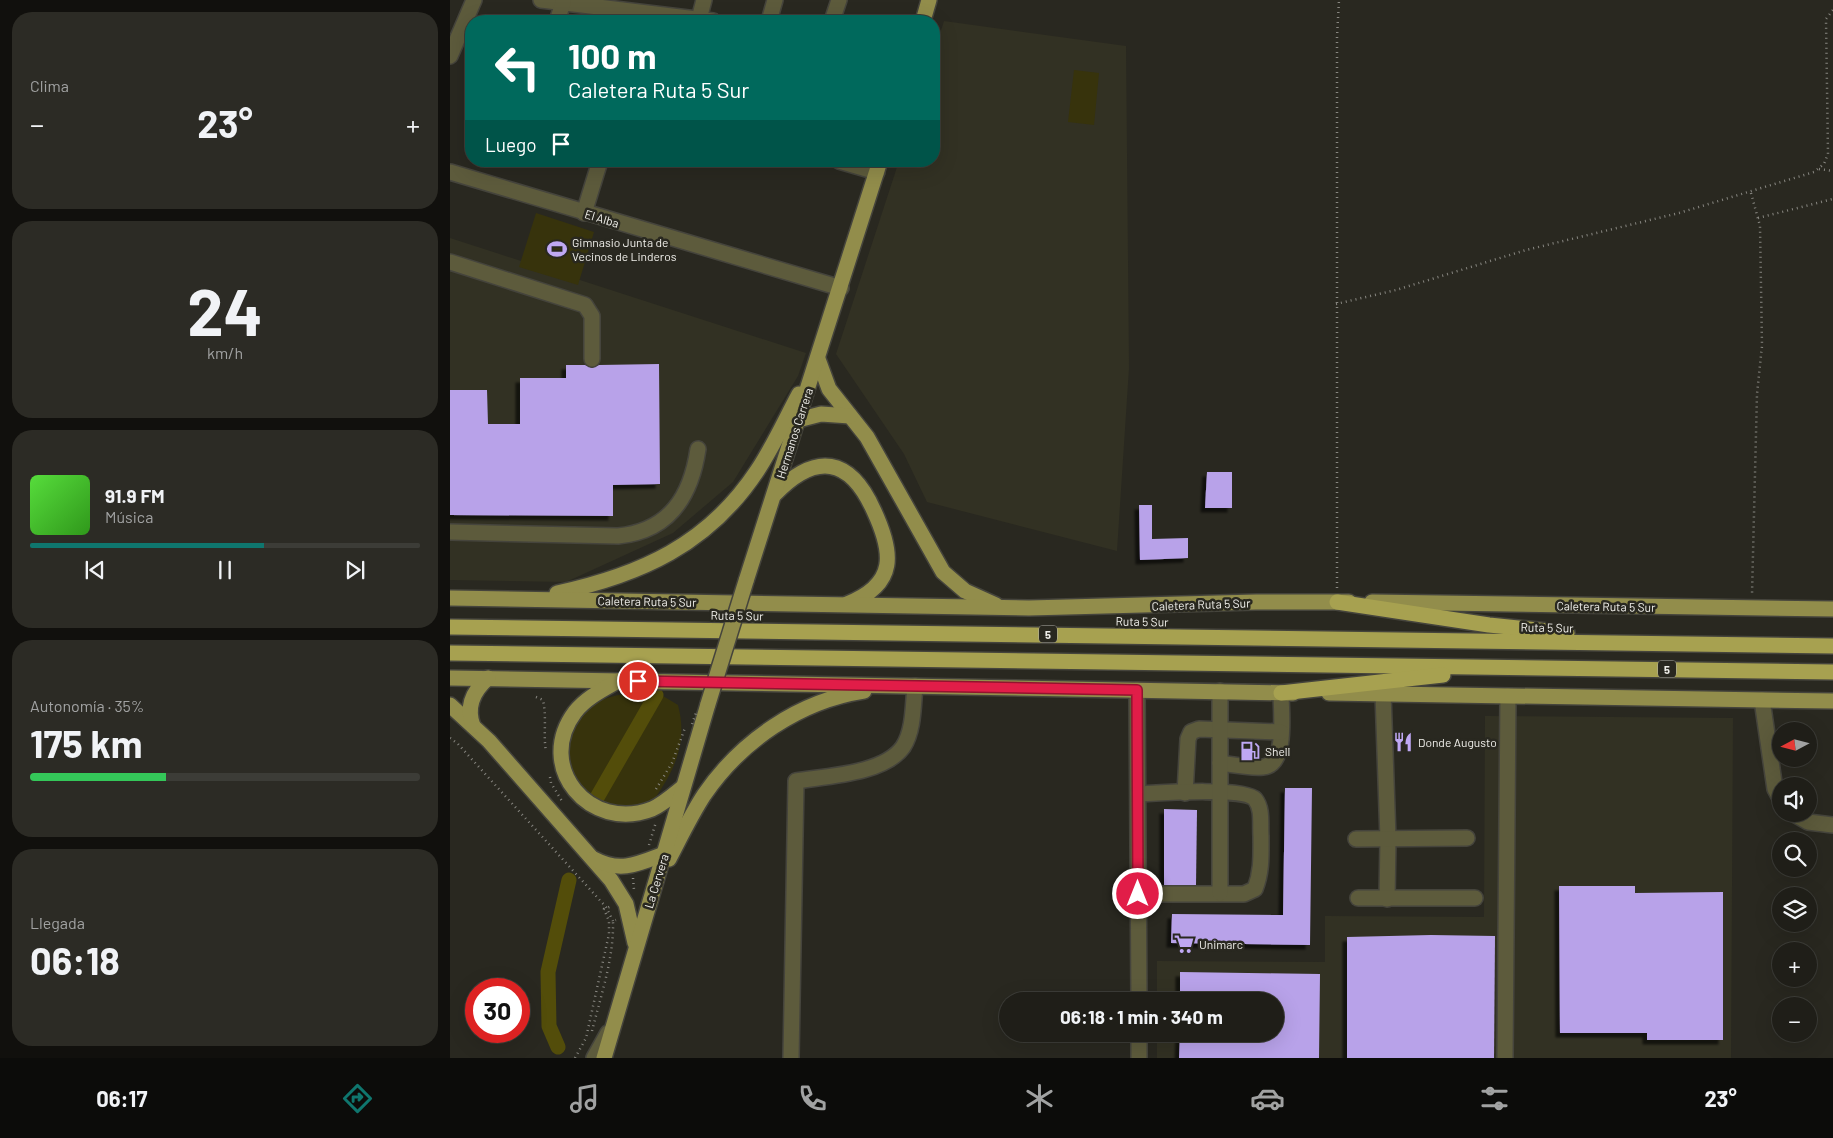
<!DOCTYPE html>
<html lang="es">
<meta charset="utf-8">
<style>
body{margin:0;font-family:Barlow,sans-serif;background:#2c2b25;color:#f1f3f6;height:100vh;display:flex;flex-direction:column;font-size:19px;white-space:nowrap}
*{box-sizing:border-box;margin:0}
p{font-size:16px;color:#a1a2a2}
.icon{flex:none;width:28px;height:28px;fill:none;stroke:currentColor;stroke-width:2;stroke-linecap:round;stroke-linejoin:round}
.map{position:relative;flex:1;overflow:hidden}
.side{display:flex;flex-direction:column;gap:12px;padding:12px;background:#11100d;width:450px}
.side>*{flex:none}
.guide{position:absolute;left:15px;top:15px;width:475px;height:152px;border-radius:20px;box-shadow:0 5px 20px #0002,0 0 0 1px #3c3c37;background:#00695c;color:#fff;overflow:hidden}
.needle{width:32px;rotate:263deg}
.controls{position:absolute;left:1322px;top:722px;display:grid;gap:10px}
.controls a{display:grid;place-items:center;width:45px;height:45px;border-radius:50%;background:#1f1e18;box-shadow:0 5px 20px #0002,0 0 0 1px #3c3c37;font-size:25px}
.speed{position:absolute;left:15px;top:978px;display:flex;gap:10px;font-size:25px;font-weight:700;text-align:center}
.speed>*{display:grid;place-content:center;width:65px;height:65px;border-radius:50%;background:#1f1e18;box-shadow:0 5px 20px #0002,0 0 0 1px #3c3c37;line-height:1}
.speed .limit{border:8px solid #d22;background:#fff;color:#111}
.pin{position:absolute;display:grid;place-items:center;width:42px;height:42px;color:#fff;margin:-21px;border:2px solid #fff;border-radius:50%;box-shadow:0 1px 5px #0007}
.me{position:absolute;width:55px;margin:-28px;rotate:0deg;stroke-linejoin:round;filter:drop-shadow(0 0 4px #0008)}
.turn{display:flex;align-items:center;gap:18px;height:105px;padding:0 20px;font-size:22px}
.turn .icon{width:65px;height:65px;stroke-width:2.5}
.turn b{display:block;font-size:35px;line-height:42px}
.then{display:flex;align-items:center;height:48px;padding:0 20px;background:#0003;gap:10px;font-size:19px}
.big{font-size:38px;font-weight:700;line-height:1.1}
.side .card{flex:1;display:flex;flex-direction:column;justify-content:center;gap:8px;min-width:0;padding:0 18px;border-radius:20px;background:#2c2b25}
.side .dial{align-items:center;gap:0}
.dial b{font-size:65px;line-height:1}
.song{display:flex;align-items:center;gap:15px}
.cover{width:60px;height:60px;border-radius:8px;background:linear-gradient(135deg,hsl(110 70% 55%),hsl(110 70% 35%))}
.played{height:5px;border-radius:2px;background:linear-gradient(90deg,#0f766e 60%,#3c3c37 60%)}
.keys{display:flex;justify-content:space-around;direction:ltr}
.heat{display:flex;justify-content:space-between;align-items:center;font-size:28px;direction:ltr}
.charge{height:8px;border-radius:4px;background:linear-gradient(90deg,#34c759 35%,#3c3c37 0)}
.trip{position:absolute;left:549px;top:992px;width:285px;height:50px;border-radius:25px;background:#1f1e18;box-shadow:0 5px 20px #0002,0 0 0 1px #3c3c37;font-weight:700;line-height:50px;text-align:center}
.tab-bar{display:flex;height:80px;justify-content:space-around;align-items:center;background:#0c0c0a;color:#a1a2a2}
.tab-bar .icon{width:35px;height:35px}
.tab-bar .on{color:#0f766e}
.tab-bar b{font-size:22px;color:#f1f3f6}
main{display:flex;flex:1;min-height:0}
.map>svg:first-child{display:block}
.built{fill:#323123}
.green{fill:#37330c}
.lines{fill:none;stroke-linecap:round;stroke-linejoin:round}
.canal{stroke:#534d0a;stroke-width:15}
.building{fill:#b8a2e9;filter:url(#shadow)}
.minor-casing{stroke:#45443c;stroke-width:18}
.major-casing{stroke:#45443c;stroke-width:18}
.highway-casing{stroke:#45443c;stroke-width:18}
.path{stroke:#888781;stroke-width:2.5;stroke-dasharray:1 4;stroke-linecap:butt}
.minor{stroke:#5d5b3c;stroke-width:15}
.major{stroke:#928d4b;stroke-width:15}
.highway{stroke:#a7a150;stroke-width:15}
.major-bridge-casing{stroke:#45443c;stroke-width:18;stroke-linecap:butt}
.path-bridge{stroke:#888781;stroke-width:2.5;stroke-dasharray:1 4;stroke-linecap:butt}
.major-bridge{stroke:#928d4b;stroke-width:15}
.route-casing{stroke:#92132f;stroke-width:12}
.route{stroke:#e11d48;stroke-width:9}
.labels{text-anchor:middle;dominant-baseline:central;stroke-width:5;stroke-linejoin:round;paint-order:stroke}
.shield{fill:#292820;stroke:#b4b3ad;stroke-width:1}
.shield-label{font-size:11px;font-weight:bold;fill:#f0efea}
.street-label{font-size:12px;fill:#f0efea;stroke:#292820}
.poi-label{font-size:12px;fill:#f0efea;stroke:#292820;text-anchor:start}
</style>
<main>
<section class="side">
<div class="card"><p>Clima</p>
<div class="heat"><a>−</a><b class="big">23°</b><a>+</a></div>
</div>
<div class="card dial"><b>24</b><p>km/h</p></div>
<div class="card">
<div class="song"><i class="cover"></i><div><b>91.9 FM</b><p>Música</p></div></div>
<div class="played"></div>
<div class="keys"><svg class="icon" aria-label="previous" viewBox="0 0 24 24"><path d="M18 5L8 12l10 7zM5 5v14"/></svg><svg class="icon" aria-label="pause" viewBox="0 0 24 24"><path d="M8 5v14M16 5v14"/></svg><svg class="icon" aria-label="next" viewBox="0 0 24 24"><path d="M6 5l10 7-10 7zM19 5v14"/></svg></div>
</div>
<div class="card"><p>Autonomía · 35%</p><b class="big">175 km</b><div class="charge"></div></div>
<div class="card"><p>Llegada</p><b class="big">06:18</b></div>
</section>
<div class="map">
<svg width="1383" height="1058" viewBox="0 0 1383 1058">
<defs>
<filter id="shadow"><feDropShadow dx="-4.5" dy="4.5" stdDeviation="1" flood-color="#0009"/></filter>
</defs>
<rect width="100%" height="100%" fill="#292820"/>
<g class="built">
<polygon points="494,21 676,46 679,368 667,551 477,502 454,454 386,354 449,161 484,161 484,53"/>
<polygon points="0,238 356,353 348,376 283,482 223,533 116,582 0,580"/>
<polygon points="1035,716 1283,718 1281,1058 707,1058 707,1034 825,1034 825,1001 707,1001 707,961 875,962 875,916 1034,917"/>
</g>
<g class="green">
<polygon points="624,70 649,73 644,125 618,122"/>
<polygon points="86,213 144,232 128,285 69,267"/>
<path d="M203,690L228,705C238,742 225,770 203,801C194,804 180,812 170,811C154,810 134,799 126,784C115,761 117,725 137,709C155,694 181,693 203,690Z"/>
</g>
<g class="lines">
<g class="canal">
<polyline points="145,801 206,695"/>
<polyline points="108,1047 99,1026 98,972 119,880"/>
</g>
</g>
<g class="building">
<polygon points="209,364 210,484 163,485 163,516 0,515 0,390 37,390 38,424 70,424 70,378 116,378 116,365 135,365 142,368 149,365"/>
<polygon points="757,472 782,472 782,508 755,508"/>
<polygon points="689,505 702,505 702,539 738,538 738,558 690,560"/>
<polygon points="835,788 862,788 860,945 721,943 722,914 833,915"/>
<polygon points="714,809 747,810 746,885 714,885"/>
<polygon points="1109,886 1185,886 1185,893 1273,892 1273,1040 1197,1040 1197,1033 1110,1033"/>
<polygon points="981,935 1045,936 1044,1058 897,1058 897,937"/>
<polygon points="730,972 870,974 869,1058 729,1058 730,1034 825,1034 825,1001 730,1001"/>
</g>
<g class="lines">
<defs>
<g id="minor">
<polyline points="91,0 263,21"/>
<polyline points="249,19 254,0"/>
<polyline points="107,21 113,3"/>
<polyline points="319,21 325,0"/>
<polyline points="382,21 389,0"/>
<polyline points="0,56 24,0"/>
<polyline points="389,161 427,172"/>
<polyline points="0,172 391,288"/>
<polyline points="134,213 150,161"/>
<polyline points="0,262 135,305 142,316 142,359"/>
<path d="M0,532L168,536C220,531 241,496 248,449"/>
<polyline points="687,690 689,1001"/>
<polyline points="933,693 938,839 937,899"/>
<polyline points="1312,700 1325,789 1331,800"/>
<path d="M770,763C784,765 799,768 813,767C838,765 831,711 831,693"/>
<polyline points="735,793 738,739 741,732 749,729 831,732"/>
<path d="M688,794C707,793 794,787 805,799C813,809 810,824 811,836C811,855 812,871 805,889L794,894H688"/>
<polyline points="1344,814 1358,822 1383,825"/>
<polyline points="906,839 1017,838"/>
<polyline points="770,893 770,691"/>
<polyline points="908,898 1025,898"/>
<polyline points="689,1034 689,1058"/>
<polyline points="144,1058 158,1033"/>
<path d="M341,1058L346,781C377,776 434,774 453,747C464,730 463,705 465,686"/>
<polyline points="1055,1058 1058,696"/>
</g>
<g id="major">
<polyline points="473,21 479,0"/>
<polyline points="368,359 379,389 417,437 493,572 515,591 546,605"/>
<polyline points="348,420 371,414 400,416"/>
<path d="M325,494C366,452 400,457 424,511C443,552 448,584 397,604"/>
<polyline points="296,581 430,161"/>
<path d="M107,593C190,575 258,545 307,471C323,447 335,420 349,394"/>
<polyline points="0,598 579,608 806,602 899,602"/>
<polyline points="922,602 1383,609"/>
<polyline points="0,678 843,693"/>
<path d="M168,681C152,690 136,698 125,712C84,767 140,833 202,809C213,804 223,795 233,787"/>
<polyline points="879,693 1383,701"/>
<polyline points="0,705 39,741 161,880 176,904 185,943"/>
<path d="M23,726C16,707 23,691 38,678"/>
<path d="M144,859C170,873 188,864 214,854"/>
<path d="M219,859C230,838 241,815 254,795C291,741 349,701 414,691"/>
<polyline points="154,1058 258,704"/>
</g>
<g id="highway">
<polyline points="887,602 1039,625 1117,633"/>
<polyline points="0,627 1383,646"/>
<polyline points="0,653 1383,672"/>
<polyline points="831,693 993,675"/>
</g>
</defs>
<use href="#minor" class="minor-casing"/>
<use href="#major" class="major-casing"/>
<use href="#highway" class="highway-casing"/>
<g class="path">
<polyline points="1369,169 1383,171"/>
<polyline points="1301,193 1310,226 1312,346 1307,394 1302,594"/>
<polyline points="1308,218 1383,199"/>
<polyline points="886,304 946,290 1076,250 1229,213 1364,172 1374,164 1378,154 1376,19 1383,10"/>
<polyline points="887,588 887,37 889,0"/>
<path d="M86,697L93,700C97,719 93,734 96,752"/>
<polyline points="0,738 8,744 156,907 163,921"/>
<polyline points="100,777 101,783 112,801"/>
<polyline points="206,789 222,763 235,728"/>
<polyline points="199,845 206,822"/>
<polyline points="183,878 184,890"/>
<path d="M142,1031C151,995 164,958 163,921L166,920"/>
<polyline points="125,1058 136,1038 159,934 159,921 154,909 162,906"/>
</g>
<use href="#minor" class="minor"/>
<use href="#major" class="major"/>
<use href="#highway" class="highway"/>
<defs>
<polyline id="major-bridge" points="258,704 296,581"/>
</defs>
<use href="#major-bridge" class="major-bridge-casing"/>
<polyline class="path-bridge" points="242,724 247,710"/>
<use href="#major-bridge" class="major-bridge"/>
</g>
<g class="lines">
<defs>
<polyline id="route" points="188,681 687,690 688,894"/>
</defs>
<use href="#route" class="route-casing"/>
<use href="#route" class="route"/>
</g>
<defs>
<symbol id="stadium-bare" viewBox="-9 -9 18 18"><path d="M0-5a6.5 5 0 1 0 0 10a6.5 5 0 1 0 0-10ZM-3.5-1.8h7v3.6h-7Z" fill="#bfa8f4" stroke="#292820" stroke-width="2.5" paint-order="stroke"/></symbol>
<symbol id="restaurant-bare" viewBox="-9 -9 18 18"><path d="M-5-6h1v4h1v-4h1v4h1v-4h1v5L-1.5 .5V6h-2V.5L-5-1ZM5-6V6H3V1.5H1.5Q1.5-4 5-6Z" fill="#bfa8f4" stroke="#292820" stroke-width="2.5" paint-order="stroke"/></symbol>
<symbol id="fuel-bare" viewBox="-9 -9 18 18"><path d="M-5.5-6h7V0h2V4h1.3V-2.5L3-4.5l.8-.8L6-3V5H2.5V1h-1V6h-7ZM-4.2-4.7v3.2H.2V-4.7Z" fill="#bfa8f4" stroke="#292820" stroke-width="2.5" paint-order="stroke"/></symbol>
<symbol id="supermarket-bare" viewBox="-9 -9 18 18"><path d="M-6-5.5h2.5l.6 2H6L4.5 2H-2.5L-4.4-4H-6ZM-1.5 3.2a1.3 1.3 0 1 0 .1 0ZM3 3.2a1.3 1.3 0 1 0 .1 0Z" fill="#bfa8f4" stroke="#292820" stroke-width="2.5" paint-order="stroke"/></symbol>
</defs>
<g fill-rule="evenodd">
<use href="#stadium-bare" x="93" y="235" width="28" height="28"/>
<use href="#restaurant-bare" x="939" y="728" width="28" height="28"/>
<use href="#fuel-bare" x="786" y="737" width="28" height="28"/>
<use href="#supermarket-bare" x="720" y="930" width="28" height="28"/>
</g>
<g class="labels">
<g class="shield">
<rect x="589" y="625.5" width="18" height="17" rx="4"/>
<rect x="1208" y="660.5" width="18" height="17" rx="4"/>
</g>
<g class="shield-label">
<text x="598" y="634">5</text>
<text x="1217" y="669">5</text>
</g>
<g class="street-label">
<text transform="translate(152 218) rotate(17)">El Alba</text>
<text transform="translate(344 433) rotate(-72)">Hermanos Carrera</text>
<text transform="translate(197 601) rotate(1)">Caletera Ruta 5 Sur</text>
<text transform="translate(751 604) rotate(-2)">Caletera Ruta 5 Sur</text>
<text transform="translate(1156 606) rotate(1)">Caletera Ruta 5 Sur</text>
<text transform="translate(287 615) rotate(1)">Ruta 5 Sur</text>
<text transform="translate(692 621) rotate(1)">Ruta 5 Sur</text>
<text transform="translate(1097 627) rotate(1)">Ruta 5 Sur</text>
<text transform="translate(206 881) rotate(-73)">La Cervera</text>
</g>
<g class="poi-label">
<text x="122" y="242">Gimnasio Junta de<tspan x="122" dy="14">Vecinos de Linderos</tspan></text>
<text x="968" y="742">Donde Augusto</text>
<text x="815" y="751">Shell</text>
<text x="749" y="944">Unimarc</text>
</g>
</g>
</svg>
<div class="controls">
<a><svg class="needle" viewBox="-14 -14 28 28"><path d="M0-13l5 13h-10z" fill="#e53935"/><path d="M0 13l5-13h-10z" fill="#a1a2a2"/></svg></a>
<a><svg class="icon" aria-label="sound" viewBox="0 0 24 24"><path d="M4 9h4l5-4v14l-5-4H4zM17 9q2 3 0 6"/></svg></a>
<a><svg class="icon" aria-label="search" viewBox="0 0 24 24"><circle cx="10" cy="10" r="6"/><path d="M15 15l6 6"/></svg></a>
<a><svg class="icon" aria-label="layers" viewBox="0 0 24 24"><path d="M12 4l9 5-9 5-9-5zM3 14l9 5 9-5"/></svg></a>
<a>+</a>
<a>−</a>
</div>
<div class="speed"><div class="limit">30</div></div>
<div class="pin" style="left:188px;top:681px;background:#d93025"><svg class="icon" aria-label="arrive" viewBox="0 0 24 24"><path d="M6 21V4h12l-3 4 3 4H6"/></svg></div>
<svg class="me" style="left:688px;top:894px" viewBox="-20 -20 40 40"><circle r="17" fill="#e11d48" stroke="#fff" stroke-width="3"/><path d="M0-11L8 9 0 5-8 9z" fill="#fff"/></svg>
<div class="trip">06:18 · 1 min · 340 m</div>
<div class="guide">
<div class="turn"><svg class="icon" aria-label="left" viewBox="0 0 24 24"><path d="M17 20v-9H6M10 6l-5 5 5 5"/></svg><div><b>100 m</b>Caletera Ruta 5 Sur</div></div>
<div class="then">Luego<svg class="icon" aria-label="arrive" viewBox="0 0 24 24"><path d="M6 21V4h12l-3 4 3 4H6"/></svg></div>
</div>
</div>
</main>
<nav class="tab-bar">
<b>06:17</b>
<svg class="icon on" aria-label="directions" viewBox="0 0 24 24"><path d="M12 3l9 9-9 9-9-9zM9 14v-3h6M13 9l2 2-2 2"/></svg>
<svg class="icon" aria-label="music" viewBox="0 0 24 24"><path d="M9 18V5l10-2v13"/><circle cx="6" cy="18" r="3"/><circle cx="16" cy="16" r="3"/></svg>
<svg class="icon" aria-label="phone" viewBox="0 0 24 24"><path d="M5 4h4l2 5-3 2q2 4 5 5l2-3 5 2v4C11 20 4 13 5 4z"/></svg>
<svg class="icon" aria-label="climate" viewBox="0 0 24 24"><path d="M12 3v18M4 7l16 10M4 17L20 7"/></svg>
<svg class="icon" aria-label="car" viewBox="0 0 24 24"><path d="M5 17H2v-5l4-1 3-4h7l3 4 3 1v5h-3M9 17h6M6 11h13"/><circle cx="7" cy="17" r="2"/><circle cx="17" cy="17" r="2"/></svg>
<svg class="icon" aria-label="filters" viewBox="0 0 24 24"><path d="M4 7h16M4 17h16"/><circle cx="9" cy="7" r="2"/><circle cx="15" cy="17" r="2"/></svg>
<b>23°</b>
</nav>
